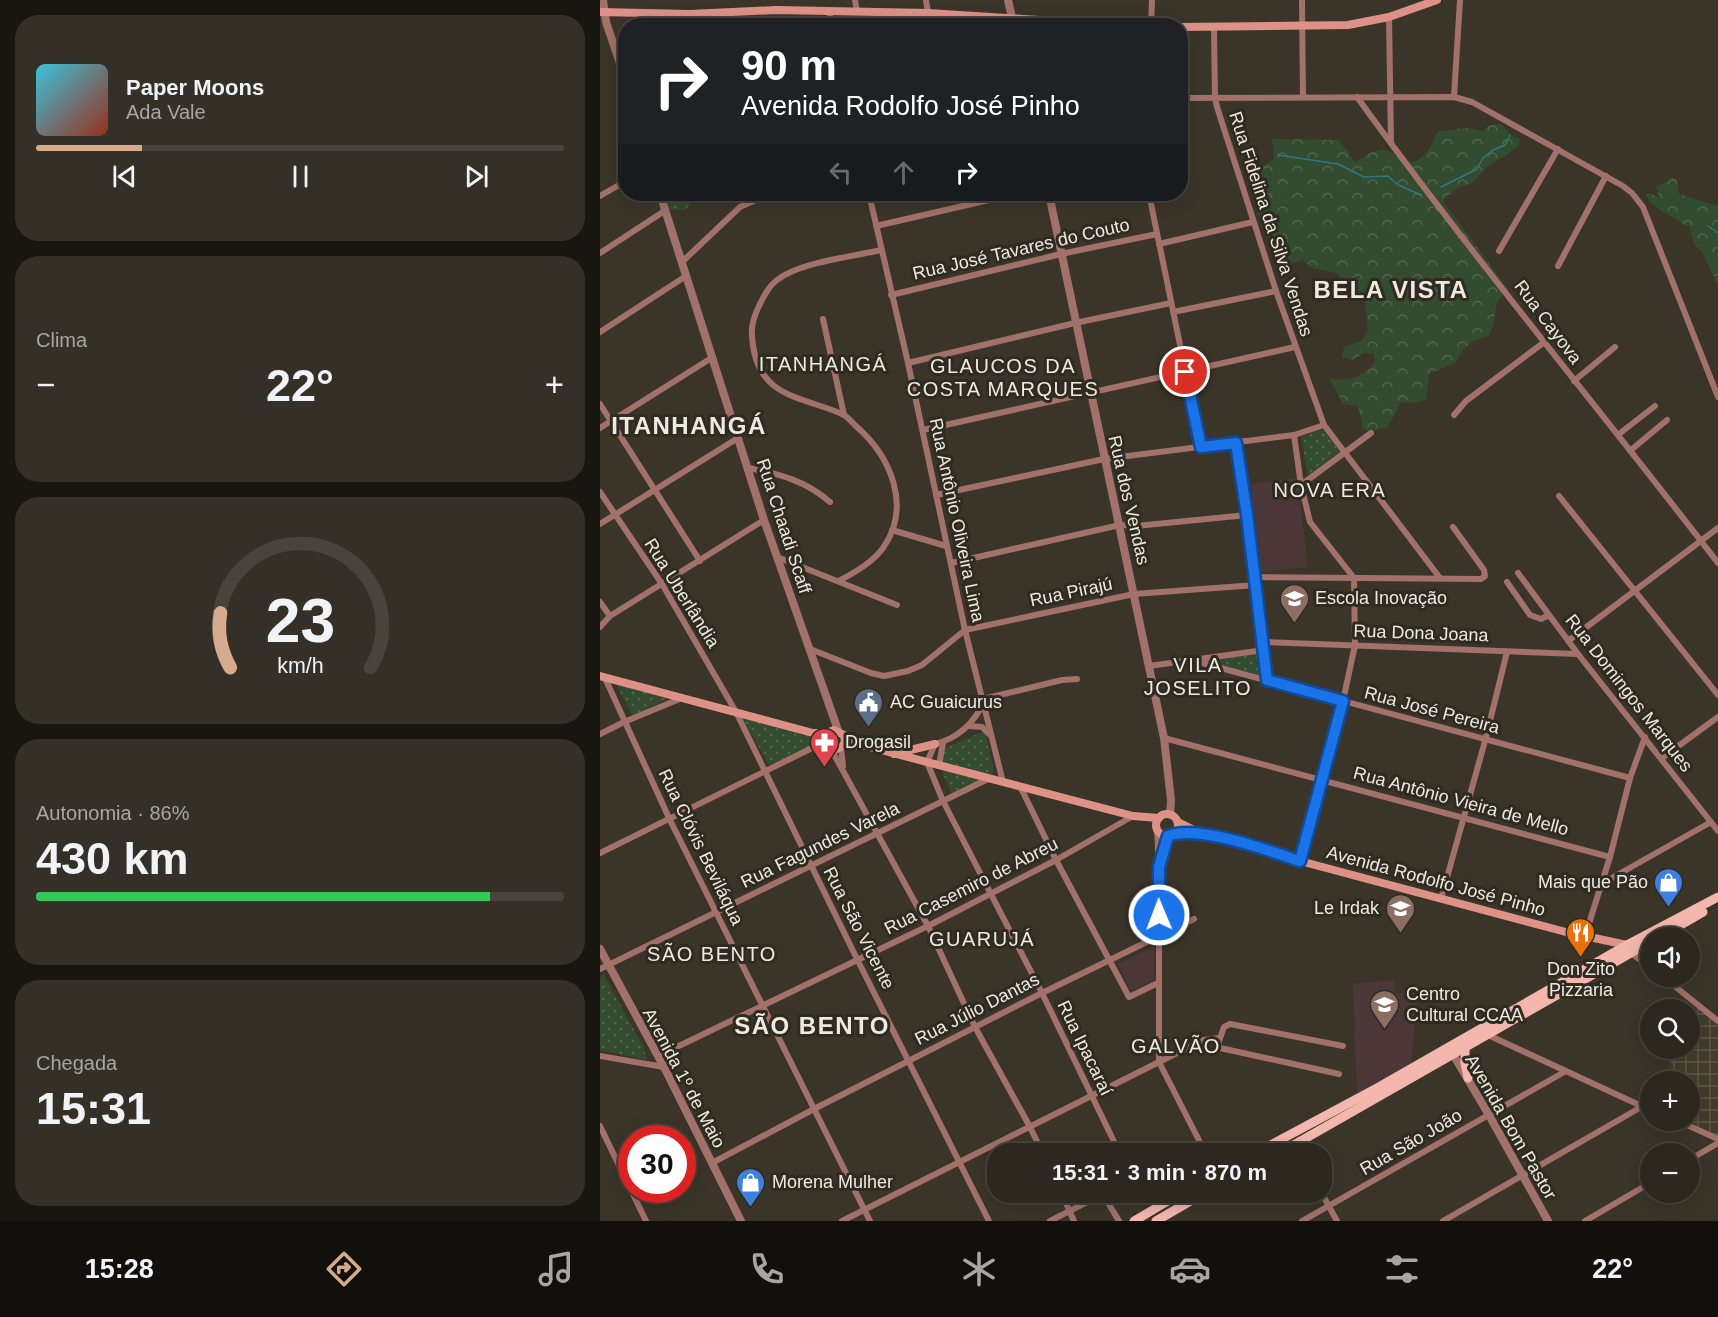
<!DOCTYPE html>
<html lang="pt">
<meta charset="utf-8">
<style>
body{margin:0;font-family:Helvetica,sans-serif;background:#343028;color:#f1f3f6;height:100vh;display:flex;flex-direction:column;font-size:22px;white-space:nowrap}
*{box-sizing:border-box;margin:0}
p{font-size:20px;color:#a6a6a4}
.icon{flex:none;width:33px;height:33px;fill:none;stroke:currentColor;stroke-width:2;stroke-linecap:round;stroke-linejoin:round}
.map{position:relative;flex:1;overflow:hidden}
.panel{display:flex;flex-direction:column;gap:15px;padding:15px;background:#181611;width:600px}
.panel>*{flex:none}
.top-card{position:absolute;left:18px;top:18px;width:570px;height:183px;border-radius:24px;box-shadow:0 3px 15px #0003,0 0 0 2px #48443d;background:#202124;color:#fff;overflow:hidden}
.tools{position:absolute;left:1040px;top:927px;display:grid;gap:12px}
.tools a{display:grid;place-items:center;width:60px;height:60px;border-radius:50%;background:#2c281f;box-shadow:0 3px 15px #0003,0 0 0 2px #48443d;font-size:30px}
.speed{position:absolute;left:18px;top:1125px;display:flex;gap:12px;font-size:30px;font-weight:700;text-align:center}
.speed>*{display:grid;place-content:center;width:78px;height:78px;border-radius:50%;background:#2c281f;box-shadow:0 3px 15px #0003,0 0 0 2px #48443d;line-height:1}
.speed .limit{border:9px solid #d22;background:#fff;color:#111}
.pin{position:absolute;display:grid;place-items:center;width:51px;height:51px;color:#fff;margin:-26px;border:3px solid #fff;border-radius:50%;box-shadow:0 2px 6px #0007}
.me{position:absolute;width:66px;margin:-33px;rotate:359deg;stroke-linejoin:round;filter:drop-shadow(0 0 4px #0008)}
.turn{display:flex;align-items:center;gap:21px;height:126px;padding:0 24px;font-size:27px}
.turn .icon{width:78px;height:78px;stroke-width:2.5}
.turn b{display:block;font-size:42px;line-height:51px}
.lanes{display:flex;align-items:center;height:57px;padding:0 24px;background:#0003;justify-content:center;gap:30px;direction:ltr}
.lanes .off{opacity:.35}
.big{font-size:45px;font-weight:800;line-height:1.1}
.panel .card{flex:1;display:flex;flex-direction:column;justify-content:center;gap:9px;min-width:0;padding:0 21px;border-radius:24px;background:#343028}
.panel .dial{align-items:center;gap:0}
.dial svg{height:156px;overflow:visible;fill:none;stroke:#48443d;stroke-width:7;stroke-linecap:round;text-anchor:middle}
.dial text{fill:#f1f3f6;stroke:none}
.song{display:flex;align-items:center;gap:18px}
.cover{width:72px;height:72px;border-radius:9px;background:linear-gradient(135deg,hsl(190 70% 55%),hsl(10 70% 35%))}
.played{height:6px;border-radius:3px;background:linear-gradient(90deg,#d6ab8b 20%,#48443d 20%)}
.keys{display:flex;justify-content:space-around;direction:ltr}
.heat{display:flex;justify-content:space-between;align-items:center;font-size:33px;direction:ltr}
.charge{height:9px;border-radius:4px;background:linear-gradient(90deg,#34c759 86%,#48443d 0)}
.trip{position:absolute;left:387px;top:1143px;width:345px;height:60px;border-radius:24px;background:#2c281f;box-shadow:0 3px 15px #0003,0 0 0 2px #48443d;font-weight:800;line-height:60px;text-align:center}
.dock{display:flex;height:96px;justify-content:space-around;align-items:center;background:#12100c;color:#a6a6a4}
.dock .icon{width:42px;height:42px}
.dock .current{color:#d6ab8b}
.dock b{font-size:27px;color:#f1f3f6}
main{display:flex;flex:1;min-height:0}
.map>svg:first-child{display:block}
.industrial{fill:url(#industrial-grid)}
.education{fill:#4c3738}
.grass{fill:url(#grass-dots)}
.forest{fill:url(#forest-crowns)}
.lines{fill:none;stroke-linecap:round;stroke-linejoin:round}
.stream{stroke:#297988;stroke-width:1.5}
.minor{stroke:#a1716a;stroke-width:6}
.tertiary{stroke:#a1716a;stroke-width:8}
.secondary{stroke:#de9287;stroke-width:8}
.primary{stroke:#f3b7ae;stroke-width:9}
.route-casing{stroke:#114b97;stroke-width:15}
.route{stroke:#1a73e8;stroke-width:10}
.labels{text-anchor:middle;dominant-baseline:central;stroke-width:6;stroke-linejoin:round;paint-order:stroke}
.street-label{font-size:18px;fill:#edeae2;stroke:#302b20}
.poi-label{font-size:18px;fill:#edeae2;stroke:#302b20;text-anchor:start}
.neighbourhood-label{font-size:20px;letter-spacing:1.5px;fill:#edeae2;stroke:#302b20}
.district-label{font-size:24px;font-weight:bold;letter-spacing:1.5px;fill:#edeae2;stroke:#302b20}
</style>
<main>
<section class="panel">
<div class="card">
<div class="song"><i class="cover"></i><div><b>Paper Moons</b><p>Ada Vale</p></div></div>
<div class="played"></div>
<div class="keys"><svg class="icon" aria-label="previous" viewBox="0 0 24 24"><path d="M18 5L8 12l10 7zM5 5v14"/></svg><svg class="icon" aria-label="pause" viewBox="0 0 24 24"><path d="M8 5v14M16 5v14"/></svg><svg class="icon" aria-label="next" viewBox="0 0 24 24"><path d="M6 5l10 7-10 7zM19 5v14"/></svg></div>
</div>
<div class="card"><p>Clima</p>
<div class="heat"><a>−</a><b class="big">22°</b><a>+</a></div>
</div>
<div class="card dial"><svg viewBox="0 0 100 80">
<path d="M14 69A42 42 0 1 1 86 69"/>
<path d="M14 69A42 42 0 0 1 9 41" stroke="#d6ab8b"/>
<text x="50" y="56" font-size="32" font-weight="700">23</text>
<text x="50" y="72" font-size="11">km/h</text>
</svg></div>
<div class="card"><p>Autonomia · 86%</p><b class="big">430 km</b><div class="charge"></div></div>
<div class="card"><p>Chegada</p><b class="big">15:31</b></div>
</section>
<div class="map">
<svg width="1118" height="1221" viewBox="0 0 1118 1221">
<defs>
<pattern id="industrial-grid" width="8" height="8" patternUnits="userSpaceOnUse" patternTransform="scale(1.5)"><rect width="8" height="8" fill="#443c2a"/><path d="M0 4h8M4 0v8" fill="none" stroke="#5f5849"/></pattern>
<pattern id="grass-dots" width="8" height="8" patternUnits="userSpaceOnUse" patternTransform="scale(1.5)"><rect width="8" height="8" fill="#334b2f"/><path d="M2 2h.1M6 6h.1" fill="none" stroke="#51654d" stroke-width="1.8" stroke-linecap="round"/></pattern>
<pattern id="forest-crowns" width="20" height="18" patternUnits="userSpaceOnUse" patternTransform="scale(1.5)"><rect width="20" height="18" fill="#334b2f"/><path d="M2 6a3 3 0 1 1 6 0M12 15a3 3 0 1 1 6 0" fill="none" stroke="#51654d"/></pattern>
</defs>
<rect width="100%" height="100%" fill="#3b3529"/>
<polygon class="industrial" points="1097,1005 1118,1021 1118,1139 1076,1121 1089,1120 1089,1082 1061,1082 1077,1049 1089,1048 1089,1022"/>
<g class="education">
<polygon points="697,478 708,567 662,572 651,484"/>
<polygon points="554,946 554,980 531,991 518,964"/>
<polygon points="795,980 795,993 818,993 811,1065 757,1094 753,984"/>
</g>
<g class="grass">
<polygon points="60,194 102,194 85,210 66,210"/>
<polygon points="723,430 740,451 708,476 701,436"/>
<polygon points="663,653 664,676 600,661"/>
<polygon points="16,684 67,698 33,717"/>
<polygon points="142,718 213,734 221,742 169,765"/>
<polygon points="385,731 394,772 384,780 352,795 340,767 342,749"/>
<polygon points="4,975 44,1048 47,1060 0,1050 0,977"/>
</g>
<g class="forest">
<path d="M901,124L910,135L920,139L919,145L908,154L889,165L872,183L858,188L844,199V203L909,290C892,304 898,303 894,321C893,326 891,331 889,336L873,341L863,350L855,363L829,374L826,400L813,403L801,402L788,427L772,431L763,429L758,406L743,404L730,379C749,381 762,378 775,362L774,354L764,353L752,360L742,357L744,347L761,341L768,331L765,300L747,287L737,273L712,268L703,260L678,267L655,204L648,176L674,159L672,139L739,140L755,162C764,157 775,148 785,150C802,155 810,172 827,152C832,146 834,137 838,131C858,131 860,124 882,131L890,125Z"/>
<path d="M1071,177L1077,179L1079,194L1118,206V285L1102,252L1094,244L1089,226C1082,225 1082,222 1076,219C1062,211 1055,209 1045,195L1048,193L1059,197L1056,186L1068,181Z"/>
</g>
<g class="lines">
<g class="stream">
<polyline points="678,155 738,164 764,177 788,176 798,185 821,195"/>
<polyline points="841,187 877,169 883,158 893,150 905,145 910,135"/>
<polyline points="1108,226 1118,233"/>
</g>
<g class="minor">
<polyline points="255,0 257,12"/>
<polyline points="326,0 328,13"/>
<polyline points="702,0 703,97"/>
<polyline points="229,11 232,26"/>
<polyline points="44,14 58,26"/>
<polyline points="789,17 791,143"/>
<polyline points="77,26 82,18 89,14"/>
<polyline points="551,26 552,0"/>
<polyline points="614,27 615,98 617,107 676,291 724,425 840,578"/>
<path d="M757,97C872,256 998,407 1118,563"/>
<polyline points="854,97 860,0"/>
<polyline points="580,98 854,97 872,102 1023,186 1032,193 1043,207 1118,397"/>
<polyline points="269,194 308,363 365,630 403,782"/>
<polyline points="549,194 601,447"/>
<polyline points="0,196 26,181"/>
<polyline points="276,226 415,194"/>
<polyline points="559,244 653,222"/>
<polyline points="899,251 958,149"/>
<polyline points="0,253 66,210"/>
<polyline points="82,262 140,207 170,194"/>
<polyline points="958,266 1006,176"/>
<polyline points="291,295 461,254 557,234"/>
<polyline points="573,312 676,291"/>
<polyline points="223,319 244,415"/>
<polyline points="0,332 86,276"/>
<polyline points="308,363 475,323 571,303"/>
<polyline points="974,381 1015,347"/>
<polyline points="0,404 100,561"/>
<polyline points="854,415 866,401 943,343"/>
<polyline points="0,428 113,357"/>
<polyline points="323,430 695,347"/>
<polyline points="1019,434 1055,406"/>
<polyline points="694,435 701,485 710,522 754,578 755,645 743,701 700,861"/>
<polyline points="636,443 647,515 667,680"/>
<polyline points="1031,450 1067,420"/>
<path d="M149,468C180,474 206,481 230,502"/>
<polyline points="701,485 771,433"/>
<polyline points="0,492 62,584 136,712 257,959 389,1221"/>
<polyline points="336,495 504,459 694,435 724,425"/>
<polyline points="959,496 1118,695"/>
<polyline points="0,524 138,438"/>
<polyline points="292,530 346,546"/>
<polyline points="177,557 297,605"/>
<polyline points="351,563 520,525 536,526 647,515"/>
<polyline points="918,573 978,654 1118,831"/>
<polyline points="655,577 881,579 885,576 884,570 853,527"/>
<path d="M239,581C255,572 272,563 283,548C312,507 291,457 257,427C253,424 249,418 244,415C222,404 193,401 173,385C159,373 153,354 152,336C151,326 154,316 159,306C164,296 168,287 177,280C199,262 252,257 281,250"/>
<polyline points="907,582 930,615 941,619 949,615"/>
<polyline points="0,602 10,616"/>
<polyline points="0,627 10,616 164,520"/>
<polyline points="968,641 1118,528"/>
<polyline points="663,642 978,654"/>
<polyline points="210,649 271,673 284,676 308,671 322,665 365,630 534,594 656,585"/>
<polyline points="591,660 1030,778"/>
<polyline points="549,666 664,650"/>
<polyline points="5,678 69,818 270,1221"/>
<polyline points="383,699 462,680 477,679"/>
<path d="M384,702C374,723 359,738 335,744L327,762L343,801L442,993L520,1154"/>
<polyline points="369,726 382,727 390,735"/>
<polyline points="0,734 24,722 82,698"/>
<polyline points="564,738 1010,857"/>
<polyline points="241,747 243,766"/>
<polyline points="231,749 328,926 375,1027 430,1127 443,1154"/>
<polyline points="1062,758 1118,717"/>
<polyline points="339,766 343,742"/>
<polyline points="421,788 456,860 529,997 558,983"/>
<polyline points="557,828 559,867 559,1062 606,1154"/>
<polyline points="0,853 212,748"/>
<polyline points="561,858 568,836"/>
<polyline points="1003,883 1111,822"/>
<polyline points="841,899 885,741 907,652"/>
<polyline points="985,936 1010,857 1030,778 1045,737"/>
<polyline points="1031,953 1050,967"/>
<polyline points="0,969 388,779"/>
<polyline points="1062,976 1118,1021"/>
<polyline points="888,1035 1050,1110"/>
<polyline points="0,1056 64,1067"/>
<polyline points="58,1056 328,926 456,860 533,816"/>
<polyline points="739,1074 620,1048 618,1044 624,1027 630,1024 743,1046"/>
<polyline points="1076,1120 1118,1139"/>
<polyline points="0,1126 46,1221"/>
<polyline points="694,1145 699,1154"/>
<polyline points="1089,1160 1118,1143"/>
<polyline points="112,1163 214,1109 442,993 594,919"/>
<polyline points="461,1192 474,1221"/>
<polyline points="721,1192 737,1221"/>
<polyline points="242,1221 559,1062 603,1040 620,1038"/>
<polyline points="450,1221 501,1195 504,1196 519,1221"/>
<polyline points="702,1221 966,1071"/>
<polyline points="843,1221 1043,1106"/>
<polyline points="985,1221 1050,1183"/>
</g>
<g class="tertiary">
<polyline points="3,0 6,22 26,81"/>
<polyline points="408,0 414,26"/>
<polyline points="60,194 164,520 238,730"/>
<polyline points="449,194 564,738 571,800 570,814"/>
<polyline points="0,949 64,1067 141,1221"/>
<polyline points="851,1051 889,1115 948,1221"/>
</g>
<g class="secondary">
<polyline points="0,12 90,14 176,10 328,13 532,26"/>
<polyline points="580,27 748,25 789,17 837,0"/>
<polyline points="0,676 213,733 227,733"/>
<polyline points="244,735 245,743 241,747 234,750 226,744 225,738 227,733 234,730 263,745"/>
<polyline points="243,746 266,746 533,816 559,818"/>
<polyline points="294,754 335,744"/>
<circle cx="567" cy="825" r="11"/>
<polyline points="578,822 600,833 700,861 966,932 1027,945 1025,949"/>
</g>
<g class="primary">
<polyline points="1058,938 1103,912"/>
<polyline points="865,1048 865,1063 868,1078"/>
<polyline points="654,1154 779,1087 1027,945 1118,897"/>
<polyline points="678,1154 1050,942"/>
<polyline points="534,1221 583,1192"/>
<polyline points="556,1221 606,1192"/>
</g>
</g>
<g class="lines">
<defs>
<path id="route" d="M559,915V867L568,836C598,824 669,851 700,861L743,701L667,680L647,515L636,443L601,447L585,372"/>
</defs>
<use href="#route" class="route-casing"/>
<use href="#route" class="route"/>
</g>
<defs>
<symbol id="school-pin" viewBox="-11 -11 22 30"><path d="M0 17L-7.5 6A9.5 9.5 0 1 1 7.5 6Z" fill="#8d6e63" stroke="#302b20"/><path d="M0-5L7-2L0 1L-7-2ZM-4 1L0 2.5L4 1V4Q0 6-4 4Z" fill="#fff"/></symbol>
<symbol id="civic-pin" viewBox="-11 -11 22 30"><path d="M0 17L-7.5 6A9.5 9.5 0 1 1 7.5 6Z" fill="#5c6f8a" stroke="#302b20"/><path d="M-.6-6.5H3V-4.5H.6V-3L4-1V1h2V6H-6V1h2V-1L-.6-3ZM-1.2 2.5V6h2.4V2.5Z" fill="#fff"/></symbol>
<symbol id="pharmacy-pin" viewBox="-11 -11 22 30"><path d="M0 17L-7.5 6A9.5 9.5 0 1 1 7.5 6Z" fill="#e0444e" stroke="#302b20"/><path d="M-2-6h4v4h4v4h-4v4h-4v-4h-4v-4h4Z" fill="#fff"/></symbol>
<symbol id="shop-pin" viewBox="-11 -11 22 30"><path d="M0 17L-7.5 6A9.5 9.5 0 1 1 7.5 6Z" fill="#3f7fe0" stroke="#302b20"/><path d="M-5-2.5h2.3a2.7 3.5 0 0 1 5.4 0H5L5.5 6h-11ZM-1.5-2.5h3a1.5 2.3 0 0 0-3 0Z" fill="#fff"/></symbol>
<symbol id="restaurant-pin" viewBox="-11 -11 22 30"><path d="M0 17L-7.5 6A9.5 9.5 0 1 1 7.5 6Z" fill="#e8710a" stroke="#302b20"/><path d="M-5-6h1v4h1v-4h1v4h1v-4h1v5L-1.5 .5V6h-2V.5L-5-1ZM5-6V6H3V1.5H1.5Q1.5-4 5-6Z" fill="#fff"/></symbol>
</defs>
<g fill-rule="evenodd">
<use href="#school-pin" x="678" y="582" width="33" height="45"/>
<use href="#civic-pin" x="252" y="686" width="33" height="45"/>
<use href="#pharmacy-pin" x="208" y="726" width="33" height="45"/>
<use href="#shop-pin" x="1052" y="866" width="33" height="45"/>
<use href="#school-pin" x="784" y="892" width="33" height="45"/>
<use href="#restaurant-pin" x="964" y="916" width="33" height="45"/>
<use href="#school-pin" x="768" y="988" width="33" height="45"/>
<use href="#shop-pin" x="134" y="1166" width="33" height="45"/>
</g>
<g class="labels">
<g class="street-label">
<text transform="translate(671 224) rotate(72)">Rua Fidelina da Silva Vendas</text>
<text transform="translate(421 249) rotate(-13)">Rua José Tavares do Couto</text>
<text transform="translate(948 322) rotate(53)">Rua Cayova</text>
<text transform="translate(529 500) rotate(77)">Rua dos Vendas</text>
<text transform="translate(357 520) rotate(78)">Rua Antônio Oliveira Lima</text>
<text transform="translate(184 526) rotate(72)">Rua Chaadi Scaff</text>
<text transform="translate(471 592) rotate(-12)">Rua Pirajú</text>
<text transform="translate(82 593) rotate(58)">Rua Uberlândia</text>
<text transform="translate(821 633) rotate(2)">Rua Dona Joana</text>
<text transform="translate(1029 693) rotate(52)">Rua Domingos Marques</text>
<text transform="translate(832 710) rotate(15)">Rua José Pereira</text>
<text transform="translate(861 801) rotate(15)">Rua Antônio Vieira de Mello</text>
<text transform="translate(220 845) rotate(-26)">Rua Fagundes Varela</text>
<text transform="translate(101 847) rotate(64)">Rua Clóvis Beviláqua</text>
<text transform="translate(836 881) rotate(15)">Avenida Rodolfo José Pinho</text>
<text transform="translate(371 886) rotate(-27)">Rua Casemiro de Abreu</text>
<text transform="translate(259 928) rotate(63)">Rua São Vicente</text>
<text transform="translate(377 1009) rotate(-27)">Rua Júlio Dantas</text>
<text transform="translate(485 1048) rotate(64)">Rua Ipacaraí</text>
<text transform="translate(84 1078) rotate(62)">Avenida 1º de Maio</text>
<text transform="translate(911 1127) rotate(60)">Avenida Bom Pastor</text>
<text transform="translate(811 1142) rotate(-30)">Rua São João</text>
</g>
<g class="poi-label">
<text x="715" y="598">Escola Inovação</text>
<text x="290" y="702">AC Guaicurus</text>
<text x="245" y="742">Drogasil</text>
<text x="1048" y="882" text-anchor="end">Mais que Pão</text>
<text x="779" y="908" text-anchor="end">Le Irdak</text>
<text x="981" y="969" text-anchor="middle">Don Zito<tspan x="981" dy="21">Pizzaria</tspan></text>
<text x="806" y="994">Centro<tspan x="806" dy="21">Cultural CCAA</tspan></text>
<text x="172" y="1182">Morena Mulher</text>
</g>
<g class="neighbourhood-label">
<text x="223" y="364">ITANHANGÁ</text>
<text x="403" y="366">GLAUCOS DA<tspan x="403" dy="23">COSTA MARQUES</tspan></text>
<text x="730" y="490">NOVA ERA</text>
<text x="598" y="665">VILA<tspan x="598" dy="23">JOSELITO</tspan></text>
<text x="382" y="939">GUARUJÁ</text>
<text x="112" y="954">SÃO BENTO</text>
<text x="576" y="1046">GALVÃO</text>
</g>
<g class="district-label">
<text x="791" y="289">BELA VISTA</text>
<text x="89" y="425">ITANHANGÁ</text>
<text x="212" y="1025">SÃO BENTO</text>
</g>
</g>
</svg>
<div class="tools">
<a><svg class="icon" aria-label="sound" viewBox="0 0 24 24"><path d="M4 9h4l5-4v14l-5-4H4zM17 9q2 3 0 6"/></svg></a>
<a><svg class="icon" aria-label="search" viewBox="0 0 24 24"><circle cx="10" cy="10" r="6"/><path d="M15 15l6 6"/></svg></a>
<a>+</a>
<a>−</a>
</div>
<div class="speed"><div class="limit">30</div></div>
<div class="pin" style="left:585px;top:372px;background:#d93025"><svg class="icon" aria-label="arrive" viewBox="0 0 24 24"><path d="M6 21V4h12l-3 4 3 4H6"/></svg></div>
<svg class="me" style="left:559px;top:915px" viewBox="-20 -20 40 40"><circle r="17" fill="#1a73e8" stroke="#fff" stroke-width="3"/><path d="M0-11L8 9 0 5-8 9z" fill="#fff"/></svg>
<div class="trip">15:31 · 3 min · 870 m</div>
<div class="top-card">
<div class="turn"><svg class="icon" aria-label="right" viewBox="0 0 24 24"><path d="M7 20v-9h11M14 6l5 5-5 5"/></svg><div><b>90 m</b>Avenida Rodolfo José Pinho</div></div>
<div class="lanes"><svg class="icon off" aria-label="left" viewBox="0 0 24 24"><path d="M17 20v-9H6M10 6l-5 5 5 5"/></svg><svg class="icon off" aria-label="ahead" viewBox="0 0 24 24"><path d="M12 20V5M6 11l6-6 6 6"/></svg><svg class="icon" aria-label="right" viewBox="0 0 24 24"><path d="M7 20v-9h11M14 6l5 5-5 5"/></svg></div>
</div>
</div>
</main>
<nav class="dock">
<b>15:28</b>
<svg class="icon current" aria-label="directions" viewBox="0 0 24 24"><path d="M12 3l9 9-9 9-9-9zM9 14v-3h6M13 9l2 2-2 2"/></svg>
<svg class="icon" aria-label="music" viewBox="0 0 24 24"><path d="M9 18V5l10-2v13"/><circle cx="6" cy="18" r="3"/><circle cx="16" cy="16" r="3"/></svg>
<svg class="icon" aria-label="phone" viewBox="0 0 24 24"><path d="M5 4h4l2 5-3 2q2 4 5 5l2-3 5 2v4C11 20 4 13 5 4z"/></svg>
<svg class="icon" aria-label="climate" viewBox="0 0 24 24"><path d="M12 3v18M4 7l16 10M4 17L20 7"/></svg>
<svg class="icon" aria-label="car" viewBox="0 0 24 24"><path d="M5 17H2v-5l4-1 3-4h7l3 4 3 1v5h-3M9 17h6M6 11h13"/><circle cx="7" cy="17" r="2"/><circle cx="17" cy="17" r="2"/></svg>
<svg class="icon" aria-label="filters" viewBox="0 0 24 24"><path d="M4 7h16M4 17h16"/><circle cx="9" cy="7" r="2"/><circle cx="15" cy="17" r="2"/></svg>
<b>22°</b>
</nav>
